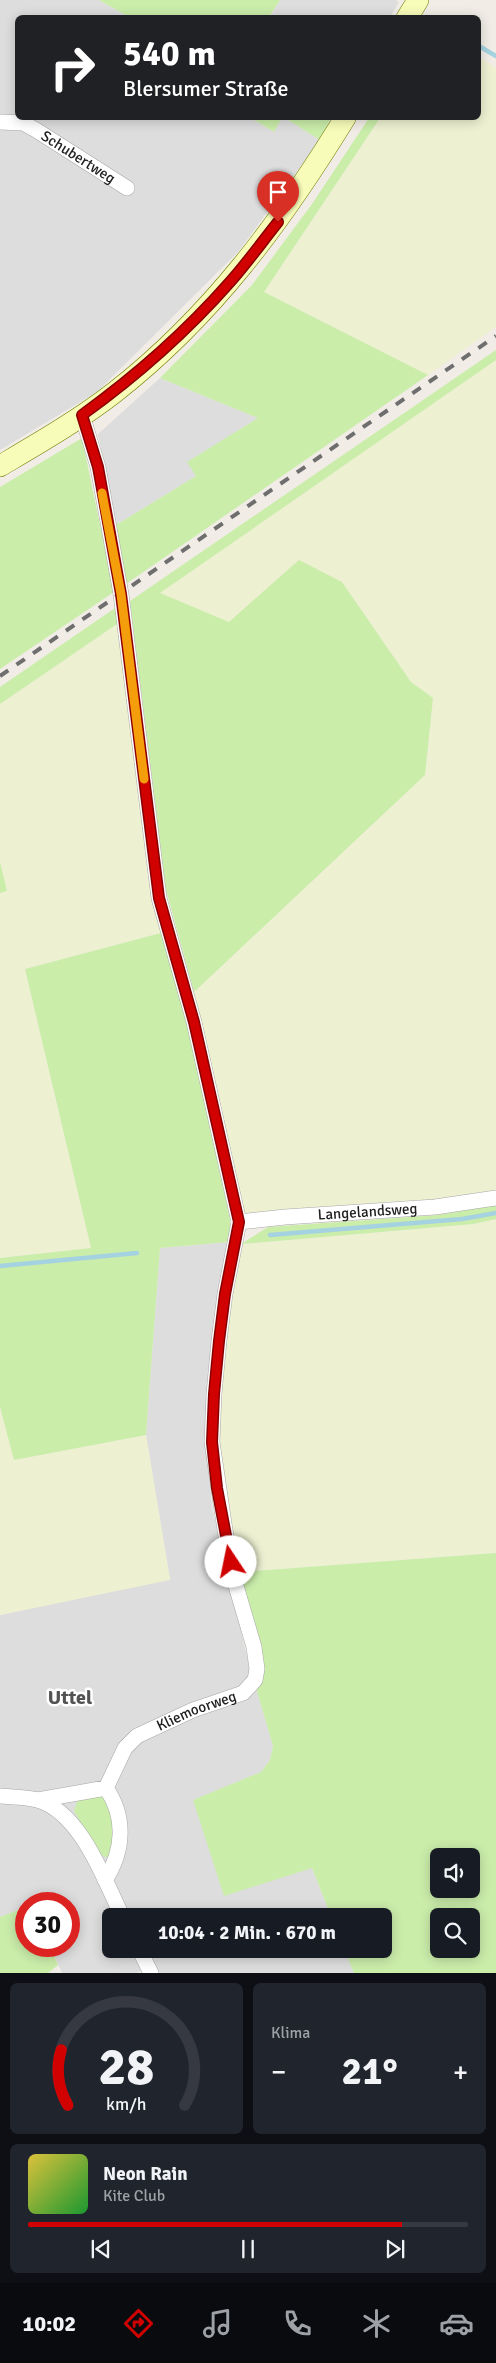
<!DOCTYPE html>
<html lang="de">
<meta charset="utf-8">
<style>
body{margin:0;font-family:Signika,sans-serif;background:#20242c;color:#f1f3f6;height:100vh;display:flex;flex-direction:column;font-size:19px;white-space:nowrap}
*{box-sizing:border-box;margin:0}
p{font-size:16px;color:#9ea1a6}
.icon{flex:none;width:28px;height:28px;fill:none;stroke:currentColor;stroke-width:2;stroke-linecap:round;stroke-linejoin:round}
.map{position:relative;height:1973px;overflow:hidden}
.drawer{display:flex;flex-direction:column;gap:10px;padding:10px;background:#0d0f14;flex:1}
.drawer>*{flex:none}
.hud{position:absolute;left:15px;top:15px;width:466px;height:105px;border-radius:8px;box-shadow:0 2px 12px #0003;background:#202124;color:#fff;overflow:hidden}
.buttons{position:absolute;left:430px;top:1848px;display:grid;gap:10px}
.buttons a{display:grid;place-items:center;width:50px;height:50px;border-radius:8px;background:#171b24;box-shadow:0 2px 12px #0003;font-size:25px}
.speed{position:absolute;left:15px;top:1892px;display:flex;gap:10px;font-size:25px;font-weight:700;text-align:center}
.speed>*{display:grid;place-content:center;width:65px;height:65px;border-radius:50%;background:#171b24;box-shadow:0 2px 12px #0003;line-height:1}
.speed .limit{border:8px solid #d22;background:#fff;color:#111}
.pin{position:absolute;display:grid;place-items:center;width:42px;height:42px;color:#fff;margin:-51px -21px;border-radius:50% 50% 50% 0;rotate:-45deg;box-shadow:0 0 5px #0007}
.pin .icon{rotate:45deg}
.me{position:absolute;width:55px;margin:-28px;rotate:349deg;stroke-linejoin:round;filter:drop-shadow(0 0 4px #0008)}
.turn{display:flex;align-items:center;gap:18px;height:105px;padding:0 25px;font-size:22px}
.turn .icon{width:65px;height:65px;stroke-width:2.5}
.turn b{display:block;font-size:35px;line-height:42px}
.big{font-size:38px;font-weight:700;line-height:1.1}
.drawer .tile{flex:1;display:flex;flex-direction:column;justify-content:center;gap:8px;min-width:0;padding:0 18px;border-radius:8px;background:#20242c}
.drawer .dial{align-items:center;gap:0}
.dial svg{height:130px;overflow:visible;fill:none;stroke:#363941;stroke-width:7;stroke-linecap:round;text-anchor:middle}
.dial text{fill:#f1f3f6;stroke:none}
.song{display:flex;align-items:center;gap:15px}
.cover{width:60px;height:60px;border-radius:8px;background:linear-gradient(135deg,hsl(50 70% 55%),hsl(130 70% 35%))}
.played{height:5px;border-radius:2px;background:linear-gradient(90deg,#d00100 85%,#363941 85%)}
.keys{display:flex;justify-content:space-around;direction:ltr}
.heat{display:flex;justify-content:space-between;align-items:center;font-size:28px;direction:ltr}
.drawer .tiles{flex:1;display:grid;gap:10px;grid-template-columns:1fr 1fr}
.tile:last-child{grid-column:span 2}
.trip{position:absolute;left:102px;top:1908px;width:290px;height:50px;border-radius:8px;background:#171b24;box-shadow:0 2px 12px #0003;font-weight:700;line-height:50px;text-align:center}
.dock{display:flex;height:80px;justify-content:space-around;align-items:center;background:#090b0e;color:#9ea1a6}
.dock .icon{width:35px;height:35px}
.dock .active{color:#d00100}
.dock b{font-size:22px;color:#f1f3f6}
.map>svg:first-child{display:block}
.residential{fill:#dedddd}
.farmland{fill:#edf0d1}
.grass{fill:#caedaa;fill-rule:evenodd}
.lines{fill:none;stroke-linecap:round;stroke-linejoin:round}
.stream{stroke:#a5d2e0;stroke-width:4.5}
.minor-casing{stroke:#a7a7a7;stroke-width:16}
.secondary-casing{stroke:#6f7d00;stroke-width:22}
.minor{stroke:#fff;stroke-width:15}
.secondary{stroke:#f8fcb9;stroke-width:21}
.rail{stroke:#6e6e6e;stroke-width:4;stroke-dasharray:10 10;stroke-linecap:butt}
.route-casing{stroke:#870100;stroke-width:12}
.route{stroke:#d00100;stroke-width:9}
.slow{stroke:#f59e0b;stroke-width:9}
.labels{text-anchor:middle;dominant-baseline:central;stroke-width:5;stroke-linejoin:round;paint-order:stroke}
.street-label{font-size:15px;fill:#202020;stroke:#fff}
.district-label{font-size:20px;font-weight:bold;fill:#535353;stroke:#fff}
</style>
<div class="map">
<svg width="496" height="1973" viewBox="0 0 496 1973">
<rect width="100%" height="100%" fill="#f1ede6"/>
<g class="residential">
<polygon points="0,0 99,0 129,17 18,18 18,118 251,118 274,132 282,118 285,118 320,140 238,252 97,392 0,450"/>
<polygon points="280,0 396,0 399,2 390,17 269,18"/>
<polygon points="160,378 258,418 188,462 196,476 116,525 98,434"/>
<polygon points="230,1242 206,1427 212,1507 245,1649 273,1746 270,1760 261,1772 194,1800 312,1868 331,1916 111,1916 111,1949 344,1949 354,1973 157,1973 153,1966 136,1973 62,1973 50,1946 69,1946 69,1904 26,1904 26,1907 0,1917 0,1615 170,1579 146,1435 160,1248"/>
</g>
<g class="farmland">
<polygon points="479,57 496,68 496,327 428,375 264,292 380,118 479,118"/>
<polygon points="496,360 496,1194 485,1196 243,1216 194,992 425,775 433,698 411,682 342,582 229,622 159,593"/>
<polygon points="120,622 151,898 161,933 25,969 91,1248 0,1258 0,893 7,891 0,862 0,704"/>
<polygon points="496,1219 496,1553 239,1572 218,1442 220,1394 230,1292 240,1257 241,1244 473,1224"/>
<polygon points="0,1407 14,1460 146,1435 170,1580 0,1615"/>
</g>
<g class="grass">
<polygon points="99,0 280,0 269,17 129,17"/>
<polygon points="251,118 282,118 274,132"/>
<polygon points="285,118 331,118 320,140"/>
<polygon points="369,118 380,118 264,292 428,375 126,584 116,525 196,476 187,462 258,418 160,378 252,285 312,204"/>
<polygon points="496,350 496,360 160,593 229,622 299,560 342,582 411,682 433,698 425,775 194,992 166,890 130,601"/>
<polygon points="82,438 114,592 0,669 0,487"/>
<polygon points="118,606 120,622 0,704 0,687"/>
<polygon points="0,862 7,891 0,893"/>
<polygon points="161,933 187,1023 230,1219 230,1242 160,1248 146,1435 14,1460 0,1407 0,1258 91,1248 25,969"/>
<polygon points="496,1205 496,1219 473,1224 241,1244 268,1227 438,1215"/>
<path d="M496,1553V1973H354L344,1949H384V1916H331L312,1868L224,1896L193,1800L261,1772L270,1760L273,1746L256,1688L239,1572ZM439,1856H471V1889H439ZM439,1916H471V1949H439Z"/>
<polygon points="98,1795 104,1797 115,1826 111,1857 108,1858 99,1854 74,1811 78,1799"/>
<polygon points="26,1907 26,1946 50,1946 58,1965 48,1973 0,1973 0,1917"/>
</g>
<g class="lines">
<g class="stream">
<polyline points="479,46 496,56"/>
<polyline points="270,1235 462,1219 496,1213"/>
<polyline points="0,1266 137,1253"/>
</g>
<defs>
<g id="minor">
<path id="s1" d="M0,122L23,123L36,130L127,188"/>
<path id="s2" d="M239,1222L285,1217L435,1207L496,1198"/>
<path d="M0,1796C12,1797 27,1797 38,1800C81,1813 104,1879 122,1916"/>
<path id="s3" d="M38,1800L106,1788L125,1748L137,1736L193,1710L243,1693L255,1680L257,1669L254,1647L234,1579L225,1530L212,1442L214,1394L219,1341L225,1294L239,1222L194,1022L159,898L121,594L98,467L82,415"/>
<path d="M105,1880C124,1851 126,1817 106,1788"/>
<polyline points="139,1949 151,1973"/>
</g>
<g id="secondary">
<polyline points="407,18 418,0"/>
<path d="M0,466C39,443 79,420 115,392C212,316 281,222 345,118"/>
</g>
</defs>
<use href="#minor" class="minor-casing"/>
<use href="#secondary" class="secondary-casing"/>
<use href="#minor" class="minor"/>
<use href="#secondary" class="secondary"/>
<polyline class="rail" points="0,676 496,336"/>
</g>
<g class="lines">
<defs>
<path id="route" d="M231,1562L217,1488L212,1442L214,1394L219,1341L225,1294L239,1222L194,1022L159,898L121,594L98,467L82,415C136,376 186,332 230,282C247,263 262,242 278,222"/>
</defs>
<use href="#route" class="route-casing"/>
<use href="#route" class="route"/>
<polyline class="slow" points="102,493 121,594 144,779"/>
</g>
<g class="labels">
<g class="street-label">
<text stroke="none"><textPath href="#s1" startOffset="88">Schubertweg</textPath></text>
<text stroke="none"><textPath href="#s2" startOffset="129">Langelandsweg</textPath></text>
<text stroke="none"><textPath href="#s3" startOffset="195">Kliemoorweg</textPath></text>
</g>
<g class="district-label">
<text x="70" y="1697">Uttel</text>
</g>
</g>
</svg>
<div class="buttons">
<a><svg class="icon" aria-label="sound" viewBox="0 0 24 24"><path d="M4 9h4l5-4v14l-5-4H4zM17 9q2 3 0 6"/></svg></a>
<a><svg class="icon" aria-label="search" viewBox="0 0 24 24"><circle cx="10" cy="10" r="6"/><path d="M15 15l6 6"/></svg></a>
</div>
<div class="speed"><div class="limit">30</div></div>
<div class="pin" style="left:278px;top:222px;background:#d93025"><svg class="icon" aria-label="arrive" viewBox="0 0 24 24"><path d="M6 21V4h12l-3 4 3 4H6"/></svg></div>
<svg class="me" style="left:231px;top:1562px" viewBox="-20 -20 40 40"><circle r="19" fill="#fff"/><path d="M0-13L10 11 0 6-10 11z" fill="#d00100"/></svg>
<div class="trip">10:04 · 2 Min. · 670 m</div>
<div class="hud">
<div class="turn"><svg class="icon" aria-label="right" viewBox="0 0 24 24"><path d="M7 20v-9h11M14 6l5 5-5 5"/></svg><div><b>540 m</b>Blersumer Straße</div></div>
</div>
</div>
<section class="drawer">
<div class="tiles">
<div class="tile dial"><svg viewBox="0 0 100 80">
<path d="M14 69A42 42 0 1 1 86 69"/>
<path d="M14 69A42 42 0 0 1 10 35" stroke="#d00100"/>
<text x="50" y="56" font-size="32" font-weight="700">28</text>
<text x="50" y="72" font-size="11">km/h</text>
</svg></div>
<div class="tile"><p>Klima</p>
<div class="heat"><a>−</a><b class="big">21°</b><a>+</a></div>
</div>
<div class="tile">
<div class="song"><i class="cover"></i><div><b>Neon Rain</b><p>Kite Club</p></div></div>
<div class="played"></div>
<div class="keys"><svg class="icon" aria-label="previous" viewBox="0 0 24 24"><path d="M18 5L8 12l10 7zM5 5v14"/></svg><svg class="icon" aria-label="pause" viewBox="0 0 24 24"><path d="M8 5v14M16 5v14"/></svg><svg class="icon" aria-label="next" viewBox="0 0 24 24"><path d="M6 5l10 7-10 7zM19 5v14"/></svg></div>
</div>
</div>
</section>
<nav class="dock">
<b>10:02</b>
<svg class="icon active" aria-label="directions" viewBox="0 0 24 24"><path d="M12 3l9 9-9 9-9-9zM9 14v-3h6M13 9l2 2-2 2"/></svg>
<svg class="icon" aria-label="music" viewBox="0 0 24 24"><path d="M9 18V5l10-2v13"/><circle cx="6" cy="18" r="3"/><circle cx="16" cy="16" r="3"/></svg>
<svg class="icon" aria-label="phone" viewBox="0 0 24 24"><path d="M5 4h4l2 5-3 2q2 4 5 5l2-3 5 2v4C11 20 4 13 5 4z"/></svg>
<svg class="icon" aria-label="climate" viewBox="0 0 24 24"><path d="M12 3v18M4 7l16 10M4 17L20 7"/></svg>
<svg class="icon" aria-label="car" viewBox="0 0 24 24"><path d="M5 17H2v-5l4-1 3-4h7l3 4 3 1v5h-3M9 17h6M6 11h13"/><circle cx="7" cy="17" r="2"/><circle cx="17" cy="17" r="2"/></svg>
</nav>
